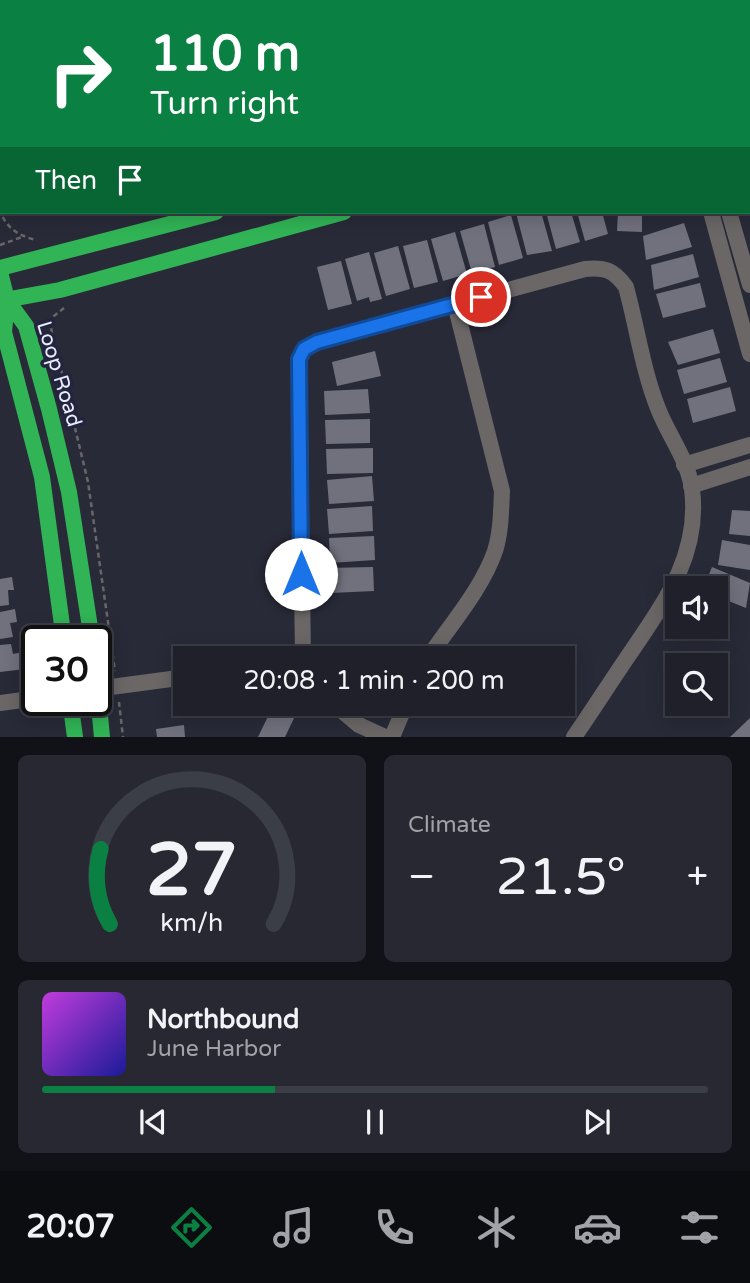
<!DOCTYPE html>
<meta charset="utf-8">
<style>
body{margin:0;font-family:"Varela Round",sans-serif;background:#272832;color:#f1f3f6;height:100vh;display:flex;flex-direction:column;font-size:26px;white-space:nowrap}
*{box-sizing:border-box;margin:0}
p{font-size:23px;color:#a1a3a8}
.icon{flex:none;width:38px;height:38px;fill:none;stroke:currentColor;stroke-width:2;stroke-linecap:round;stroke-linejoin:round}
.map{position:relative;height:737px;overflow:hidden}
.drawer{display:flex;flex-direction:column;gap:18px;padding:18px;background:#111217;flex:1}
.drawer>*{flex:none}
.top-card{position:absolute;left:0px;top:0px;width:751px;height:214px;box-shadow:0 4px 18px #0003,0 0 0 2px #3c3e47;background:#0b8043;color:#fff;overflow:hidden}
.buttons{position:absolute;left:665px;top:576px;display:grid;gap:14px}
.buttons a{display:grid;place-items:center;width:63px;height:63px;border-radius:0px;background:#1f202a;box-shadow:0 4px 18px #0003,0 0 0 2px #3c3e47;font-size:35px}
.speed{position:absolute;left:21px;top:625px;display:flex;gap:14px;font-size:35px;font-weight:700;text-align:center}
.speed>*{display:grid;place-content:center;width:91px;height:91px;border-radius:50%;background:#1f202a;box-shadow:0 4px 18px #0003,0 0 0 2px #3c3e47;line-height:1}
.speed .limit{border:4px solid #111;border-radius:10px;background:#fff;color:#111}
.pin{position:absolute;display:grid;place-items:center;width:60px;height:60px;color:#fff;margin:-30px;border:4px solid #fff;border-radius:50%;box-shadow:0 2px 7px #0007}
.me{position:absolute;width:77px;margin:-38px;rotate:0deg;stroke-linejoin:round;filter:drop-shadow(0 0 5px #0008)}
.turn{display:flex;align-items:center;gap:24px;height:147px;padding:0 35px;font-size:32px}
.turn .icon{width:91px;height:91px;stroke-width:2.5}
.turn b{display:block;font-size:49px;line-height:60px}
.then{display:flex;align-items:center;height:66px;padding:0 35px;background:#0003;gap:14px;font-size:26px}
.big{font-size:52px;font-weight:600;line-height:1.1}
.drawer .card{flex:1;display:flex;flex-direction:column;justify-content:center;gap:10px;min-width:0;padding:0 24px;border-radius:10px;background:#272832}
.drawer .dial{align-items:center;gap:0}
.dial svg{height:182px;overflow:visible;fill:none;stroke:#3c3e47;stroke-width:7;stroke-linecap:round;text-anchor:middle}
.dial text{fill:#f1f3f6;stroke:none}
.song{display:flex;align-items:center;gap:21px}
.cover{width:84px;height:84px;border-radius:10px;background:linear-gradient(135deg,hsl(290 70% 55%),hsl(240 70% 35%))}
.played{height:7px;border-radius:4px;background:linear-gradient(90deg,#0b8043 35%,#3c3e47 35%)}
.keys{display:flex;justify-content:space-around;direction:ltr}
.heat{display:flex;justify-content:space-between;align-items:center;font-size:38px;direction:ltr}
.drawer .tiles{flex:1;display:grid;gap:18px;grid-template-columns:1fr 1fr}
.card:last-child{grid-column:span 2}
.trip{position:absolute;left:173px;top:646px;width:402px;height:70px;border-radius:0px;background:#1f202a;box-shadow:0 4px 18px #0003,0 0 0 2px #3c3e47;font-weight:600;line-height:70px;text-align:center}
.menu{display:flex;height:112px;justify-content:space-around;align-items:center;background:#0c0d11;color:#a1a3a8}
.menu .icon{width:49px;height:49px}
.menu .current{color:#0b8043}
.menu b{font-size:32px;color:#f1f3f6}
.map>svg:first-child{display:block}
.green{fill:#0b402a}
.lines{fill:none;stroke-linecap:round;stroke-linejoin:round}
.stream{stroke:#041318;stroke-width:4.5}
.building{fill:#70717d}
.path{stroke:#686668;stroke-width:2.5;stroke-dasharray:5 3.5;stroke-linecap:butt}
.street{stroke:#6a6766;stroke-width:16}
.fast{stroke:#30b455;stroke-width:16}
.jam{stroke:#e5322d;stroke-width:16}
.route-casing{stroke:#114b97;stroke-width:18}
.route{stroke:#1a73e8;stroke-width:12}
.labels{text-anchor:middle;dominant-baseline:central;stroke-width:7;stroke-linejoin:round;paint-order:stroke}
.street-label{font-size:21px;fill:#eaecfe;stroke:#23253e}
</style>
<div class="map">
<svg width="750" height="737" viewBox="0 0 750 737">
<rect width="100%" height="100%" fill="#292a38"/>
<polygon class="green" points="283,0 649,0 650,2 283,2"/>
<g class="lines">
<g class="stream">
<polyline points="41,2 41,0"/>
<polyline points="0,50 2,48"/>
</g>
</g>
<g class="building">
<polygon points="541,212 552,251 527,255 516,213"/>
<polygon points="546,212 571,212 580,242 556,249"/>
<polygon points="577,212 602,212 608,234 585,241"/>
<polygon points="618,212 642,212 642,232 617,231"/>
<polygon points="511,215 523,258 499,265 488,222"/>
<polygon points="684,223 692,247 646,260 643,236"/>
<polygon points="484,224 495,267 472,273 460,231"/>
<polygon points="455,232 467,274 443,281 431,239"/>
<polygon points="427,240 438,282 414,288 403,246"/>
<polygon points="398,246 410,289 386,296 374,253"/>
<polygon points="369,252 382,299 370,302 369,297 357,301 345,259"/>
<polygon points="693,254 699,277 654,290 651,265"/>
<polygon points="341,261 352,304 328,310 317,267"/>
<polygon points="700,283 706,307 663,318 656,294"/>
<polygon points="713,329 720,353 678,365 668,342"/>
<polygon points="375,351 381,376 337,386 332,362"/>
<polygon points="720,358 727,382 684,394 677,370"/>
<polygon points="730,387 736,411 693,423 687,399"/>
<polygon points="368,389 370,413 325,415 324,391"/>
<polygon points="370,419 370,443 326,444 325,420"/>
<polygon points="373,448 373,473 327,474 326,449"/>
<polygon points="372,476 374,501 329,504 327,480"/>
<polygon points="372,506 373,531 329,534 327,509"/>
<polygon points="732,510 750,511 750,536 729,534"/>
<polygon points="374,536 375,560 330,563 329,538"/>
<polygon points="722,540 750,545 750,570 718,565"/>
<polygon points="373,567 374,591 331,593 326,568"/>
<polygon points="712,567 750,583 746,608 716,596 716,588 708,588 711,581 707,579"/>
<polygon points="12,577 14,590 8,590 9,605 0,606 0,579"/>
<polygon points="15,609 17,622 10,623 13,637 0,639 0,612"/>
<polygon points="11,644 13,654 23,652 25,669 0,672 0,645"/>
<polygon points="274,704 297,712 285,737 258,737"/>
<polygon points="750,718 750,737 730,737"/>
<polygon points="184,725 185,737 157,737 156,729"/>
</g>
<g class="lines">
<g class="path">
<polyline points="319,0 322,2"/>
<polyline points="339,2 340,0"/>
<path d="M0,209C4,227 20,237 37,240"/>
<polyline points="0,245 22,237"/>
<polyline points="64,308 54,316 51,328 88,482 115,671"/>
<polyline points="119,702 123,737"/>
</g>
<g class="street">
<polyline points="625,0 626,2"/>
<polyline points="648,0 649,2"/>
<polyline points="711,212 750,354"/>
<polyline points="729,212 750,285"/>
<polyline points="684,465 750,445"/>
<polyline points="691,486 750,467"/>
<path d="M303,658L299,359L305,349L317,342L585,269C605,267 614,270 626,287C637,327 643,372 659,411C669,436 688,460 692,489C700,552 667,599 633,649C613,678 594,708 574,737"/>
<path d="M428,658C450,625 482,589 495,551C501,532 501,512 502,491L455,304"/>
<polyline points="96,689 186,677"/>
<polyline points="0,703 37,698"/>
<polyline points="334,704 359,725 385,737"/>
<polyline points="392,737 406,704"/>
</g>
<g class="fast">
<polyline points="749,100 750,100"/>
<polyline points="0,268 216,212"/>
<polyline points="0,272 7,300 4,332 42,477 64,640"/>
<polyline points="7,300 26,326 49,409 69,492 92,640"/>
<polyline points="0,301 60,290 344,212"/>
<polyline points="96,674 102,737"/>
<polyline points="70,700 75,737"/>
</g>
<polyline class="jam" points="749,62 750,62"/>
</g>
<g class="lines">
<defs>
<polyline id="route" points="301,574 299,359 304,349 317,342 481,297"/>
</defs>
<use href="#route" class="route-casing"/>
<use href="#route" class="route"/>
</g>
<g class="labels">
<g class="street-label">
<text transform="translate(59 374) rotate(73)">Loop Road</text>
</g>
</g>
</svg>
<div class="buttons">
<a><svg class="icon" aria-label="sound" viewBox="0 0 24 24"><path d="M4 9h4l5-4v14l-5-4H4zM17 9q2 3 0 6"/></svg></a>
<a><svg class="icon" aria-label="search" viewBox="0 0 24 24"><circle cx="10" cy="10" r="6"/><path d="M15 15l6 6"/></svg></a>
</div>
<div class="speed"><div class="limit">30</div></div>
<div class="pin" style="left:481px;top:297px;background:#d93025"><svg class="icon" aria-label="arrive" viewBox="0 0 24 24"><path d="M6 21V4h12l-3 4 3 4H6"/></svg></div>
<svg class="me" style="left:301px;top:574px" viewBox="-20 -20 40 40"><circle r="19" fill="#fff"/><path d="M0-13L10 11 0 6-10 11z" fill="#1a73e8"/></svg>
<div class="trip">20:08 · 1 min · 200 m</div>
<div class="top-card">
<div class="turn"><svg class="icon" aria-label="right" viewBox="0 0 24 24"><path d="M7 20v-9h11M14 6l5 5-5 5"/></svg><div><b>110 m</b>Turn right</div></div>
<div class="then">Then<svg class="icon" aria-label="arrive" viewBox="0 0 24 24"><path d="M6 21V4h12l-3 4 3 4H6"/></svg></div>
</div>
</div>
<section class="drawer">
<div class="tiles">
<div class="card dial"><svg viewBox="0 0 100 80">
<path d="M14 69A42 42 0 1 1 86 69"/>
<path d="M14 69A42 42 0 0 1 10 36" stroke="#0b8043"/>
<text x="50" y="56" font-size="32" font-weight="700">27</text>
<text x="50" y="72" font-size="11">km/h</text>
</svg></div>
<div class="card"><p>Climate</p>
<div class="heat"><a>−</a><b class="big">21.5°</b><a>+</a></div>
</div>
<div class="card">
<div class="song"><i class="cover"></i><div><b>Northbound</b><p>June Harbor</p></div></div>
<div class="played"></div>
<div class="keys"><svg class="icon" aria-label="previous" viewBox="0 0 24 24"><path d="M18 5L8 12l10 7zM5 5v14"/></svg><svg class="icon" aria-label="pause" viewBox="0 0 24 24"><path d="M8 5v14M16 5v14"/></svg><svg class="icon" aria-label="next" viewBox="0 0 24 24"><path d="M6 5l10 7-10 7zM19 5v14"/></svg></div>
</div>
</div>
</section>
<nav class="menu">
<b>20:07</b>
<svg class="icon current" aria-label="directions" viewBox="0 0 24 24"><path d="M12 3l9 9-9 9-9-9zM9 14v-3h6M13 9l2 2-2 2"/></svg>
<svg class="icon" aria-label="music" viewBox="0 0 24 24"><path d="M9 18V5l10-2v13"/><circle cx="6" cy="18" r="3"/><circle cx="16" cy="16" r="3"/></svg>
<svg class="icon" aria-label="phone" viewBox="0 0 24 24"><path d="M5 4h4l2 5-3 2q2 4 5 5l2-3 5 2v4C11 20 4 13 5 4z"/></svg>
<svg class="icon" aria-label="climate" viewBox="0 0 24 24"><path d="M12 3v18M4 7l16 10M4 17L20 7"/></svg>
<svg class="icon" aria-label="car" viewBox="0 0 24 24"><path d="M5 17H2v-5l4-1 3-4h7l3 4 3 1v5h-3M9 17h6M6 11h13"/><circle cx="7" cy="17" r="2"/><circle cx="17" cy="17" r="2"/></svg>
<svg class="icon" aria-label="filters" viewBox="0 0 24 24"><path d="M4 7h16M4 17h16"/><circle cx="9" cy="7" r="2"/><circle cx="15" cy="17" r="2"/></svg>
</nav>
